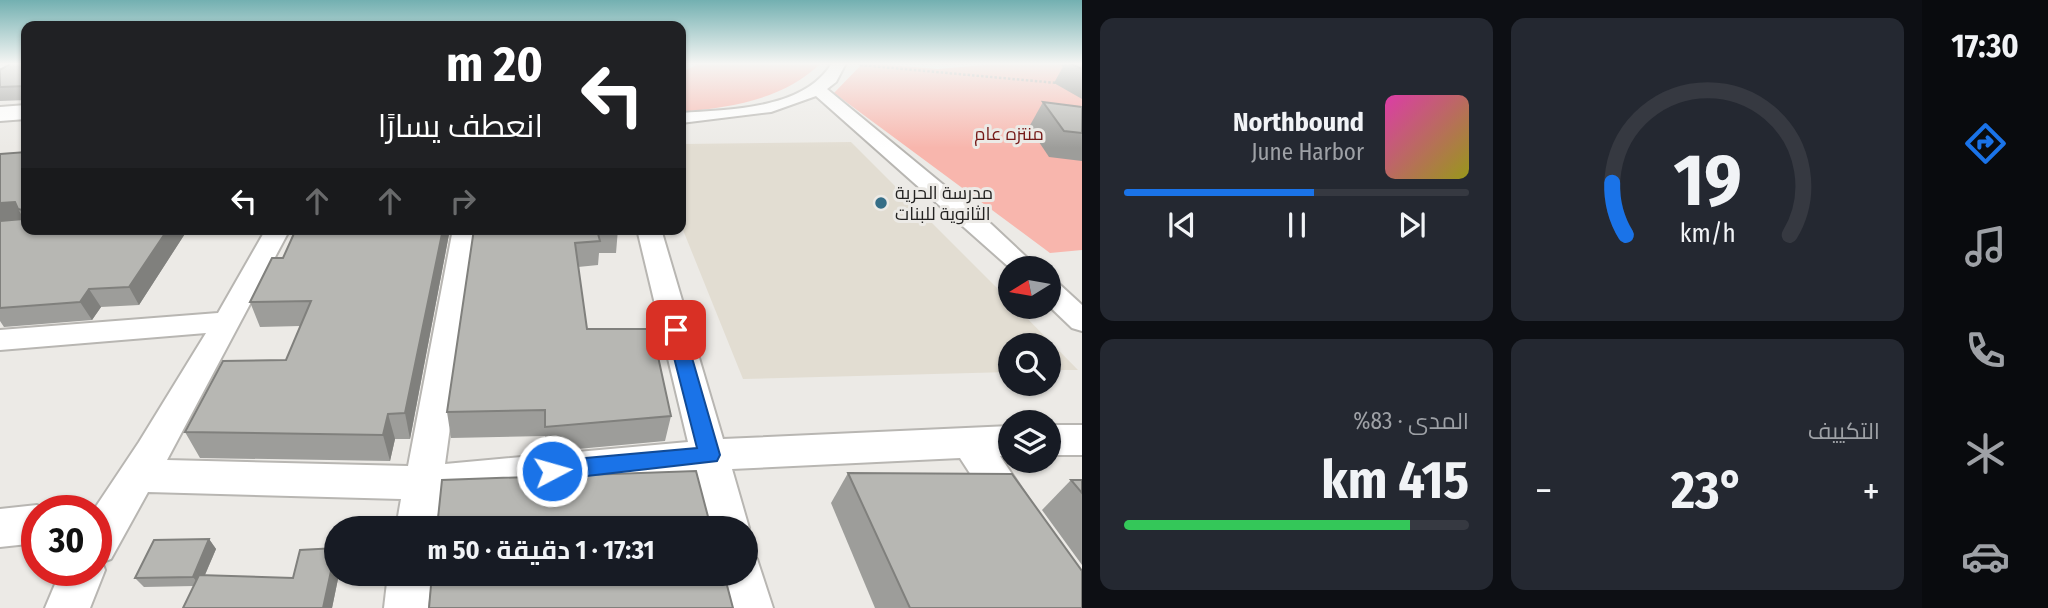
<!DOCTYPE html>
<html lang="ar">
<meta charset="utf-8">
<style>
body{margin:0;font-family:"Fira Sans Condensed",Cairo,sans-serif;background:#242831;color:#f1f3f6;direction:rtl;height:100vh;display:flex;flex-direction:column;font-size:26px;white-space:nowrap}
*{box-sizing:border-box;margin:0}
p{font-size:23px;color:#9ea1a6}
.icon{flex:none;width:38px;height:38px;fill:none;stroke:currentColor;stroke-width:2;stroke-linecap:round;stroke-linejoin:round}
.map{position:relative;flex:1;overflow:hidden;direction:ltr}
.panel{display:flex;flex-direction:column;gap:18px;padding:18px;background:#0d0f14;width:840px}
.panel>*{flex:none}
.banner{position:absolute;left:21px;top:21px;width:665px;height:214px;border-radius:14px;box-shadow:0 2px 5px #0004;direction:rtl;background:#202124;color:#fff;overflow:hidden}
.needle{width:46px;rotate:259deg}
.controls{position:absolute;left:998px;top:256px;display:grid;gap:14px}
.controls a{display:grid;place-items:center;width:63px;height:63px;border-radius:50%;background:#171b24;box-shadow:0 2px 5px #0004;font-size:35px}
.speed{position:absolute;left:21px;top:495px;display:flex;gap:14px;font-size:35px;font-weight:700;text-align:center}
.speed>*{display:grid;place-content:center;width:91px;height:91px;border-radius:50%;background:#171b24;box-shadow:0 2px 5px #0004;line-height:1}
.speed .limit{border:10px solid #d22;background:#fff;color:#111}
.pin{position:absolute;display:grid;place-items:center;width:60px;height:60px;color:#fff;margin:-30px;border-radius:14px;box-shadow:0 4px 10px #0006}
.me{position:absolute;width:77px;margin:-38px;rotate:84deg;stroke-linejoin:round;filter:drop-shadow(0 0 5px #0008)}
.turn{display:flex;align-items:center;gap:24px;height:147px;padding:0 28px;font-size:32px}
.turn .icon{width:91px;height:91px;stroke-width:2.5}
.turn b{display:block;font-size:49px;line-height:60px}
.lanes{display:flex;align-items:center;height:66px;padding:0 28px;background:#0003;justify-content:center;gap:35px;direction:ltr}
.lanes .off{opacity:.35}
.big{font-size:52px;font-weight:700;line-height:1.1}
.panel .widget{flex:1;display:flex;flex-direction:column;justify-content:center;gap:10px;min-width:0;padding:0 24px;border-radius:14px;background:#242831}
.panel .dial{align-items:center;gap:0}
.dial svg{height:182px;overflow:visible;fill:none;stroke:#363941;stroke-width:7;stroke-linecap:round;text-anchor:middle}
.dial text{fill:#f1f3f6;stroke:none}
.song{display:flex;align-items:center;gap:21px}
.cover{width:84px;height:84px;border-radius:10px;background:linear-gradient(135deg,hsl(320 70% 55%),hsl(60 70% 35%))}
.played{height:7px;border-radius:4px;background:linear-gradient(90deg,#1a73e8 55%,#363941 55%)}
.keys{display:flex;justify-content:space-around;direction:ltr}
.heat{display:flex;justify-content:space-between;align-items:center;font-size:38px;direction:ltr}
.charge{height:10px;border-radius:5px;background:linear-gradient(90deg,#34c759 83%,#363941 0)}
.panel .tiles{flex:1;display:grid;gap:18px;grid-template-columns:repeat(2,1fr)}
.trip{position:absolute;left:324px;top:516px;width:434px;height:70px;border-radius:35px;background:#171b24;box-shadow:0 2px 5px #0004;font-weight:700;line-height:70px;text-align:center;direction:rtl}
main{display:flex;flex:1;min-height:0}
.tabs{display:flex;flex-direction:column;width:126px;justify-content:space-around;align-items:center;background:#090b0e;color:#9ea1a6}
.tabs .icon{width:49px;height:49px}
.tabs .current{color:#1a73e8}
.tabs b{font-size:32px;color:#f1f3f6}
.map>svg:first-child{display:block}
.built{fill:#e2ddd2}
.green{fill:#f8b6ad}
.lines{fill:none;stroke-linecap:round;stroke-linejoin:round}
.street-casing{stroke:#b8b6b2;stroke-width:4}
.primary-casing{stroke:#b8b6b2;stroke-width:4}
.path{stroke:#a3a19e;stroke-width:2.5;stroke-dasharray:2.5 2;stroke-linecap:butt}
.street{fill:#fff;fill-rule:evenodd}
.primary{fill:#fff;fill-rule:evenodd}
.wall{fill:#9d9d9a}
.shaded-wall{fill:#80807d}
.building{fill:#b7b7b3;stroke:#80807d;stroke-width:2}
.route{fill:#1a73e8;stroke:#114b97;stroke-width:2}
.poi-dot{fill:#356e87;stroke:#eceae6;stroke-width:2.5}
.labels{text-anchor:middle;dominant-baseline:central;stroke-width:6;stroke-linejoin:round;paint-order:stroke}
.far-park-label{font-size:18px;fill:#751a18;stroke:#eceae6}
.far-poi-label{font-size:18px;fill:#232221;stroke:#eceae6;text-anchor:start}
</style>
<main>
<nav class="tabs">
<b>17:30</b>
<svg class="icon current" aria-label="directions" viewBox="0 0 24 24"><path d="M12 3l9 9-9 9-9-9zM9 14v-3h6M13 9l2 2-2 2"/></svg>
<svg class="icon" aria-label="music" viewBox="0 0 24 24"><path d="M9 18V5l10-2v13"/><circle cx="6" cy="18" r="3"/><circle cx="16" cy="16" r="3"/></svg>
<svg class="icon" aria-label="phone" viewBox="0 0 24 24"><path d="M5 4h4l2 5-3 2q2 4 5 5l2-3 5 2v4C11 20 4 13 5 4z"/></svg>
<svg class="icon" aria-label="climate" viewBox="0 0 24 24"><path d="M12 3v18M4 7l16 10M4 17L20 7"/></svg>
<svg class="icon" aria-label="car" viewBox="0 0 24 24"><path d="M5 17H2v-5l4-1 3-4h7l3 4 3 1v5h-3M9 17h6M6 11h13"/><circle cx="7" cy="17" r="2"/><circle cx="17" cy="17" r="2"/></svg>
</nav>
<section class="panel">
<div class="tiles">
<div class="widget dial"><svg viewBox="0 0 100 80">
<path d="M14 69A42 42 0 1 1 86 69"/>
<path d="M14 69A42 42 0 0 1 8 46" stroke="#1a73e8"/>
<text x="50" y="56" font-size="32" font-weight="700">19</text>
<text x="50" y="72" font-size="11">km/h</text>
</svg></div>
<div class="widget">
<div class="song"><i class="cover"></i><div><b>Northbound</b><p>June Harbor</p></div></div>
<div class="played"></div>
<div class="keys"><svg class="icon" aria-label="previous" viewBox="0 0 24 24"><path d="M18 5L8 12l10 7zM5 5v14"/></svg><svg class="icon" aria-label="pause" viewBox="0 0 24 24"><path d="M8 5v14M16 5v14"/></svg><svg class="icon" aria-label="next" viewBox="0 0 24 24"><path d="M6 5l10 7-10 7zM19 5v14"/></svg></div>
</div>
<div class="widget"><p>التكييف</p>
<div class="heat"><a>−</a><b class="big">23°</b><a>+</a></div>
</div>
<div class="widget"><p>المدى · 83%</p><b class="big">415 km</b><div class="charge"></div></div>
</div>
</section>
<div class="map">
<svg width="1082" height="608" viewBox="0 0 1082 608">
<rect width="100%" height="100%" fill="#eceae6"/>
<polygon class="built" points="851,142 1010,301 1010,306 1015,306 1078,370 1048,370 1048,345 1010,345 1010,372 743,379 681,225 681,144"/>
<g class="green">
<path d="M701,63H821C783,100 732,107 681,112V72Z"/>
<polygon points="863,63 938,69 1006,63 1082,63 1082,250 1050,253 834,93"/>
</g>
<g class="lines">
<defs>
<g id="street">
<polygon points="0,63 26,63 26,67 0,68"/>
<path d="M832,63H846L836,82L827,89L991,224L1038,268H1010L816,96L771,112L681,123V113C730,109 804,110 832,63Z"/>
<polygon points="266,229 290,229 167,460 408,466 453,229 477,229 445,464 688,442 637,229 661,229 723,439 1010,426 1010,456 1000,456 1031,503 1025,515 1011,521 997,515 960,458 732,469 749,528 746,536 746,528 709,528 695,472 440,498 436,528 396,528 401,499 148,492 111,559 102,562 105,570 90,608 45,608 61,570 96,570 96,511 93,511 139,442 206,333 0,350 0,330 218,313"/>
<polygon points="1048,281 1058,283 1082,305 1082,331 1072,328 1048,305"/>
<rect x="1048" y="425" width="34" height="30"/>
<polygon points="37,505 51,511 37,511 37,543 0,547 0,509"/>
<polygon points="746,554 757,559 773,608 729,608 720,574 746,574"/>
<polygon points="388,574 432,574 428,608 384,608"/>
</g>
<polygon id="primary" points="26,105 26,119 0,121 0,107"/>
</defs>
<use href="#street" class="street-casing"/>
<use href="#primary" class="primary-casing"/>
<g class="path">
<polyline points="1058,63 1069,68"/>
<polyline points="860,65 1057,83"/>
</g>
<use href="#street" class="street"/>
<use href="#primary" class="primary"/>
</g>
<g class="wall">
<polygon points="26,63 26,100 0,101 0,70"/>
<polygon points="1065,63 1082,63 1082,99 1054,83"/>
<polygon points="1043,102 1082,107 1082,161 1049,157 1029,127"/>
<polygon points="26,152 26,229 188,229 139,305 101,307 92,320 4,327 0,321 0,221"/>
<polygon points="450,229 410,439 395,439 390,461 200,458 185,432 286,360 300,326 260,327 250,302 283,258"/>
<polygon points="474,229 618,229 616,253 599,253 598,265 578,267 587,329 671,416 665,441 545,452 545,436 451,438 447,412"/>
<polygon points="848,473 1082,608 875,608 831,503"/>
<polygon points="1071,480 1082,480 1082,565 1042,510"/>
<polygon points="209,539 216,549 205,575 293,578 339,574 332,608 194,586 144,587 135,578"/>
</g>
<g class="shaded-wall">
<polygon points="15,202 18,209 24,219 0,221 0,203"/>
<polygon points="168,229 188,229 139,305 129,287"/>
<polygon points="443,229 450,229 410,439 405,413"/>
<polygon points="89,289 101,307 92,320 80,302"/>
<polygon points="388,414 395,439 390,461 383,435"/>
<polygon points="209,539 216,549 200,586 193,577"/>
<polygon points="336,548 336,574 339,574 332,608 323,608"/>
</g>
<g class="building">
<polygon points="12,63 26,63 26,86 0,87 0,70"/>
<polygon points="1070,63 1082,63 1082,69"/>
<polygon points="1043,102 1082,107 1082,133 1064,131"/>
<polygon points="26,152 26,211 18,209 15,202 0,203 0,154"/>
<polygon points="26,215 26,229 168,229 129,287 89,289 80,302 0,308 0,221 23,219"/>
<polygon points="296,229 443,229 405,413 388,414 383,435 185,432 223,361 286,360 311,301 250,302 272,258 283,258"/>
<polygon points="474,229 608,229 597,230 600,241 575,243 587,329 652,329 671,416 545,427 545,410 447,412"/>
<polygon points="696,471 711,528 437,528 442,480"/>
<polygon points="848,473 1012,474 1082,571 1082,608 910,608"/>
<polygon points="1071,480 1082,480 1082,493"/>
<polygon points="209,539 193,577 135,578 154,540"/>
<polygon points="336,548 323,608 183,608 199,575 293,578 300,550"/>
<polygon points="432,574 724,574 733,608 429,608"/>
</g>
<linearGradient id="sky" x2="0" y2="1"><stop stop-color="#73b0b1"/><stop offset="0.43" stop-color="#f6f6f4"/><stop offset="1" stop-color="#f6f6f4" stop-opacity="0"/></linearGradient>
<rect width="1082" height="148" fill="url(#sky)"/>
<polygon class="route" points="676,324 684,330 720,455 717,461 552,480 545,477 542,471 545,464 552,461 697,448 667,330"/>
<circle class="poi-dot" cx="881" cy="203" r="7"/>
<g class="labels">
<g class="far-park-label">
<text x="1009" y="134">منتزه عام</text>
</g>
<g class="far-poi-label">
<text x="895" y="193">مدرسة الحرية<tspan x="895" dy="21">الثانوية للبنات</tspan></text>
</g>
</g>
</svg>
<div class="controls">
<a><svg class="needle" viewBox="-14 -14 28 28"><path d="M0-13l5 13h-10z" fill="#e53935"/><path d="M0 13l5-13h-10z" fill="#9ea1a6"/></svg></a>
<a><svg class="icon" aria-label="search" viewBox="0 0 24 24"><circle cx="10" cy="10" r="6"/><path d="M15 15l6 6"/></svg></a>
<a><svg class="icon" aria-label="layers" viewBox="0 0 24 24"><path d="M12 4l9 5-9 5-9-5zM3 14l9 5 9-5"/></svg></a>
</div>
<div class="speed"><div class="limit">30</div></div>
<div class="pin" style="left:676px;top:330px;background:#d93025"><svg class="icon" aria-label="arrive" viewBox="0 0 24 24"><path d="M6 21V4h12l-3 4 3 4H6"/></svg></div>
<svg class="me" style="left:552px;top:471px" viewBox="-20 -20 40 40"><circle r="17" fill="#1a73e8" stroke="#fff" stroke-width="3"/><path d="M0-11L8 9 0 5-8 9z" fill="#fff"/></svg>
<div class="trip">17:31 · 1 دقيقة · 50 m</div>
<div class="banner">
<div class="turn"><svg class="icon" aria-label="left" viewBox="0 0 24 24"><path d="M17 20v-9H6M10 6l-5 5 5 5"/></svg><div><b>20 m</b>انعطف يسارًا</div></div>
<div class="lanes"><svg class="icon" aria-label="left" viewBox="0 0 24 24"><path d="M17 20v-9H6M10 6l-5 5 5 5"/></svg><svg class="icon off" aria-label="ahead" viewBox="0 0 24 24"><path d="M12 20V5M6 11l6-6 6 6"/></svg><svg class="icon off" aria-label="ahead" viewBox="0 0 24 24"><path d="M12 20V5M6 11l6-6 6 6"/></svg><svg class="icon off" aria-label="right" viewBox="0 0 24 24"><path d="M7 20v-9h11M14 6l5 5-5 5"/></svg></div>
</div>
</div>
</main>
